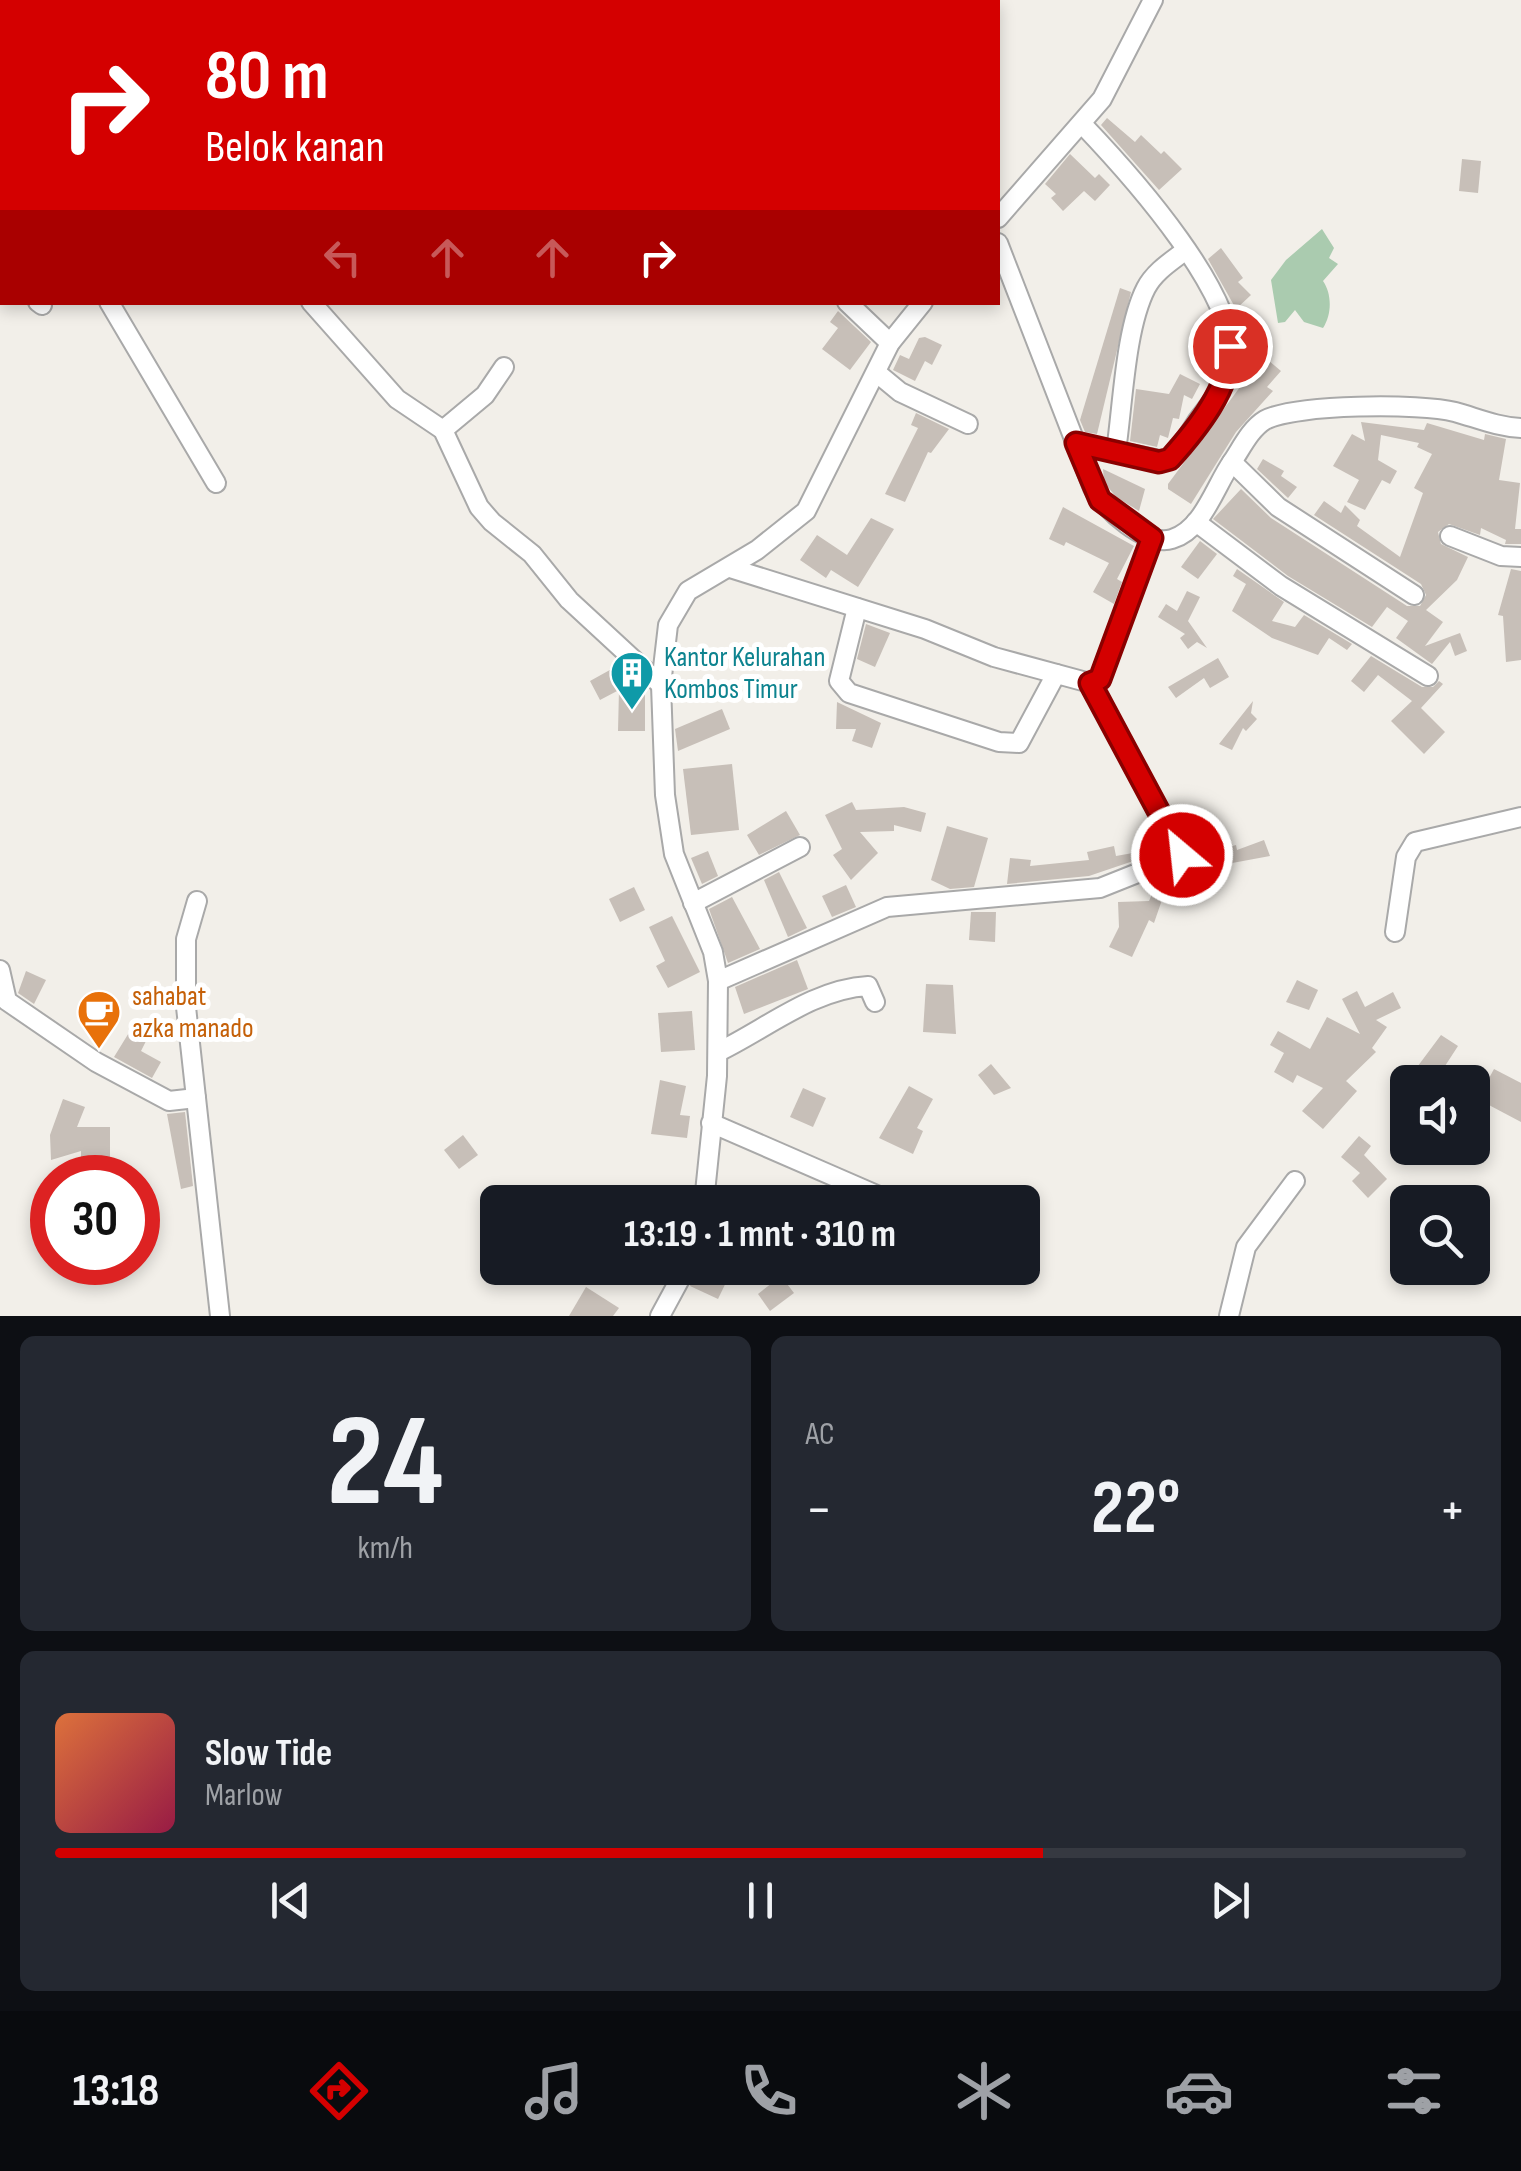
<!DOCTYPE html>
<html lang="id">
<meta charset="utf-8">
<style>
body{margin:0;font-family:"Sofia Sans Condensed",sans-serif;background:#242831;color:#f1f3f6;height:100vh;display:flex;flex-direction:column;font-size:38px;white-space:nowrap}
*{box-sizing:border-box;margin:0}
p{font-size:32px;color:#9ea1a6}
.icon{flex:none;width:55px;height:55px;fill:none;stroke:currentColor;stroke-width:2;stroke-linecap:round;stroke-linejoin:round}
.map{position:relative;height:1316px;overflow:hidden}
.drawer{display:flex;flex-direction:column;gap:20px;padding:20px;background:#0d0f14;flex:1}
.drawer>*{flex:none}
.hud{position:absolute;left:0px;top:0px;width:1000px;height:305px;box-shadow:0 5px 15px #0003;background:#d40000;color:#fff;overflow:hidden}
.tools{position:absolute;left:1390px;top:1065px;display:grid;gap:20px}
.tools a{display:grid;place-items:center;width:100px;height:100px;border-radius:15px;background:#171b24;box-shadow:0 5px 15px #0003;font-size:50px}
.speed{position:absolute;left:30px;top:1155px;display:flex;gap:20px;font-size:50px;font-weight:700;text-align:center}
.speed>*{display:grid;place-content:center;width:130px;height:130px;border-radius:50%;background:#171b24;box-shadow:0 5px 15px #0003;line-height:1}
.speed .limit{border:15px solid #d22;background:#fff;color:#111}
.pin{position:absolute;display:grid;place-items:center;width:85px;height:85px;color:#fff;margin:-42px;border:5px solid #fff;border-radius:50%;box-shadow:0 2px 10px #0007}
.me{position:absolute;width:110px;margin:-55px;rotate:332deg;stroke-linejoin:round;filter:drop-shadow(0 0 8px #0008)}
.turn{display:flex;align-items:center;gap:35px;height:210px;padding:0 40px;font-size:45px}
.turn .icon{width:130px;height:130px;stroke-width:2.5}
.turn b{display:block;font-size:70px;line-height:85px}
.lanes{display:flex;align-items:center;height:95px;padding:0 40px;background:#0003;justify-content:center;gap:50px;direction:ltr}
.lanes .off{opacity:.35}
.big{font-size:75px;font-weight:700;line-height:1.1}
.drawer .widget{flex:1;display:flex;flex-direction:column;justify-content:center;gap:15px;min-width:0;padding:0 35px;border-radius:15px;background:#242831}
.drawer .dial{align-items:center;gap:0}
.dial b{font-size:130px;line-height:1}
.song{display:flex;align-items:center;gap:30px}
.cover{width:120px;height:120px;border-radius:15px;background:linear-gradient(135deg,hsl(20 70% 55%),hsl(340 70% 35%))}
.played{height:10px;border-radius:5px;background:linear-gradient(90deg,#d40000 70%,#363941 70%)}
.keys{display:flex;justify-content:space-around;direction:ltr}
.heat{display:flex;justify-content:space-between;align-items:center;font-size:55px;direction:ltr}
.drawer .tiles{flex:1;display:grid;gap:20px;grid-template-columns:1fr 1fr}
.widget:last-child{grid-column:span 2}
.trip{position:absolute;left:480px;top:1185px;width:560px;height:100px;border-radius:15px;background:#171b24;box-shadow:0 5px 15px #0003;font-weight:700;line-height:100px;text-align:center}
.menu{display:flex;height:160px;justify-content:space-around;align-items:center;background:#090b0e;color:#9ea1a6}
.menu .icon{width:70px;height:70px}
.menu .on{color:#d40000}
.menu b{font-size:45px;color:#f1f3f6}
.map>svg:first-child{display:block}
.cemetery{fill:#aacbaf}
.building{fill:#c7bfb8}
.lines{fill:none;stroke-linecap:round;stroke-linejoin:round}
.minor-casing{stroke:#a9a9a9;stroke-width:22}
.minor{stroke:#fff;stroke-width:18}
.route-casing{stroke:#8a0000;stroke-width:25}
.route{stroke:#d40000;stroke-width:18}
.labels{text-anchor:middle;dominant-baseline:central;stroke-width:10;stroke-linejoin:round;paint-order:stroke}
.culture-label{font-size:28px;fill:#0d838f;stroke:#fff;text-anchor:start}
.food-label{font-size:28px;fill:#c56008;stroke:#fff;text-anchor:start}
</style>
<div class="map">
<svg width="1521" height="1316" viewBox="0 0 1521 1316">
<rect width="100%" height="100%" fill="#f2efe9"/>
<path class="cemetery" d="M1322,229L1334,248L1329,258L1338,264L1323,281C1332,294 1332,314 1323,328L1304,322L1295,310L1285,322L1278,323L1271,280L1286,260Z"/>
<g class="building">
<polygon points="1107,118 1135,142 1141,135 1161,154 1164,151 1182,169 1159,190 1101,125"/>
<polygon points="1070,154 1095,178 1099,174 1110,185 1095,201 1084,191 1063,211 1051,198 1056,194 1045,184"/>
<polygon points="1462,159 1481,161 1478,193 1459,191"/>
<polygon points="1221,248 1243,278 1238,282 1251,295 1236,309 1208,259"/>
<polygon points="1120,288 1131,292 1097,434 1085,432 1080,420"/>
<polygon points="1245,307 1269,337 1250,355 1243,347 1245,334 1236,316"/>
<polygon points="838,311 871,342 850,370 822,349 838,328 830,322"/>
<polygon points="925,337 942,345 932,365 925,361 915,381 893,370 900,355 909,359 919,338"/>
<polygon points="1263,356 1281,371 1267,387 1273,391 1236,432 1191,504 1168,489 1168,484"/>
<polygon points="1180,374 1200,384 1192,399 1184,395 1179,419 1173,418 1168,438 1160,435 1157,447 1130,441 1136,389 1169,394"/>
<polygon points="916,413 949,429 931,453 928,452 905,502 885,494 918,428 911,425"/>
<polygon points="1361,422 1424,430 1427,423 1484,440 1485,434 1506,439 1499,480 1520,483 1515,529 1521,529 1521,544 1505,544 1506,540 1481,528 1480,535 1449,524 1438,532 1441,544 1468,557 1457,580 1426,610 1443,622 1425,646 1460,633 1467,651 1455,656 1450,642 1432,664 1396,638 1408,621 1387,607 1372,627 1288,576 1213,519 1241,489 1271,518 1407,606 1420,606 1426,595 1421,584 1314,515 1324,501 1341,513 1345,505 1360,520 1357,526 1400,557 1423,493 1414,488 1432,454 1417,447 1419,443 1381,435 1378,460 1397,471 1390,484 1382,480 1365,510 1347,502 1359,480 1333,466 1352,434 1365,441"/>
<polygon points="1263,459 1284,471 1281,476 1297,487 1288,498 1257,469"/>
<polygon points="1103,469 1145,489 1139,511 1116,497 1104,482"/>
<polygon points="1063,507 1134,546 1117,579 1122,582 1114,604 1093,592 1109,563 1066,542 1064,546 1049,539"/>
<polygon points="871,518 894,529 858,587 831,570 826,578 800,560 817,535 847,555"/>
<polygon points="1200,541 1217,554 1198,579 1181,567"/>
<polygon points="1237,569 1284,602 1272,621 1295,627 1304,615 1352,644 1347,650 1329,638 1318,655 1272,638 1232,611 1246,584 1233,576"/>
<polygon points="1511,569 1521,571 1521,660 1506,662 1503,616 1498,615"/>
<polygon points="1187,591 1200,597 1188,621 1207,648 1197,642 1188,649 1180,638 1185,634 1158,617 1166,604 1177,611"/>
<polygon points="866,624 890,633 875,667 857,659"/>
<polygon points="1371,656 1422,687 1433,687 1439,681 1443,684 1421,708 1445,732 1424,754 1391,721 1412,701 1378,675 1364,692 1351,681"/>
<polygon points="1218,658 1229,677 1210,688 1204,678 1176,698 1168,687"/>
<polygon points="617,666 631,692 645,692 645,731 618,731 619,690 600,700 590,681"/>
<polygon points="1253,701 1251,713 1257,719 1246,731 1243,728 1232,750 1219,744"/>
<polygon points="837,702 881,723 872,748 852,741 856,729 836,729"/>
<polygon points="722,709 730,729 678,751 675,729"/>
<polygon points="732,764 739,830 691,835 683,769"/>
<polygon points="852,802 856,810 904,807 926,813 921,832 894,825 894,831 860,832 878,853 851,880 833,855 842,849 825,815"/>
<polygon points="786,811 800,835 759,855 747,835"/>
<polygon points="947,826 988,838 974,887 950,889 931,880"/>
<polygon points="1264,840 1270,856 1216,866 1214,856 1229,847 1236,845 1237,850"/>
<polygon points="1114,846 1116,856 1144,851 1145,857 1089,876 1007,884 1010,858 1031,860 1030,866 1089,860 1087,852"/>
<polygon points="708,851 718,876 702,884 691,858"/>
<polygon points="779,872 807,928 788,937 764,880"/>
<polygon points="846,885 856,907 832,917 822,896"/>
<polygon points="634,887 645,910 620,922 609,899"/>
<polygon points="1152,894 1163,897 1154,923 1149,920 1132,957 1109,947 1119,927 1118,902 1149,901"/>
<polygon points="732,897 760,949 728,963 709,909"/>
<polygon points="971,912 996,912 995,942 969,940"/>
<polygon points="672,916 700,972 668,988 656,966 665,961 649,927"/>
<polygon points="797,960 808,989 744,1014 735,987"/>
<polygon points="26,971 46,980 34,1004 18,993"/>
<polygon points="1297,980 1318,990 1309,1010 1286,1002"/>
<polygon points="926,984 953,985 956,1034 923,1032"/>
<polygon points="1357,991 1365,1007 1393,992 1401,1008 1376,1020 1387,1027 1372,1048 1376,1052 1346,1081 1357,1091 1323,1129 1302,1111 1323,1088 1297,1075 1293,1083 1274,1072 1284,1053 1270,1045 1278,1031 1310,1049 1327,1017 1360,1034 1342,999"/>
<polygon points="692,1011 695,1050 661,1052 658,1013"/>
<polygon points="130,1031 146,1041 141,1051 161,1062 152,1078 114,1057"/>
<polygon points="1441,1035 1458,1046 1445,1066 1455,1072 1448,1082 1406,1082"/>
<polygon points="991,1064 1011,1088 994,1095 978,1075"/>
<polygon points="1494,1069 1521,1083 1521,1122 1487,1104 1472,1128 1472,1098 1477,1091 1481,1093"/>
<polygon points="660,1080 686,1086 680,1115 690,1116 687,1138 651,1134"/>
<polygon points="909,1086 933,1099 917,1128 923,1131 913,1154 879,1138"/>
<polygon points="803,1088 826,1098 813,1127 790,1117"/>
<polygon points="63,1099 85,1107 77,1127 110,1127 110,1158 81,1158 81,1151 51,1160 50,1135"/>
<polygon points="185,1112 193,1186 181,1189 167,1114"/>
<polygon points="463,1135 478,1155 459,1169 444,1150"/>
<polygon points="1359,1136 1371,1146 1364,1155 1387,1179 1368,1198 1352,1181 1360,1173 1341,1157"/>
<polygon points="698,1268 733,1268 718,1299 690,1286"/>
<polygon points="781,1276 794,1293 770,1311 758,1294"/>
<polygon points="586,1287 619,1308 613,1316 569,1316"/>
</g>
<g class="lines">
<defs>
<g id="minor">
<polyline points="0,140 2,142"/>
<polyline points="0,209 2,206"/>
<polyline points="998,218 1102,99 1153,0"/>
<path d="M998,243L1093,488C1104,509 1146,547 1172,539C1203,530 1215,486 1232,462C1241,449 1250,429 1265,420C1295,404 1421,403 1455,412C1477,418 1497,427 1521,428"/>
<polyline points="0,275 2,277"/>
<polyline points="38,302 42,305"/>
<polyline points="109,302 216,483"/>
<polyline points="311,302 397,399 443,430 479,507 492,522 532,554 569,600 661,685"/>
<polyline points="847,302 890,343"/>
<polyline points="877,373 900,392 968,424"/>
<polyline points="443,430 485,395 504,367"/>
<path d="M1076,443L1165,461C1179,452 1189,434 1198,420C1210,404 1225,387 1230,368C1247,302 1126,170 1083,125"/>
<path d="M1116,451C1123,404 1125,329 1146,288C1155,271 1172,261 1186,250"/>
<polyline points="1232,462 1278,507 1414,595"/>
<polyline points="1196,522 1281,586 1428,676"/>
<polyline points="1450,536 1501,556 1521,557"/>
<polyline points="730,568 925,629 994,657 1090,683 1099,679 1152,538"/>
<polyline points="857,608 839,681 849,693 999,742 1019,743 1056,674"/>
<polyline points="1090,683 1182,855"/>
<polyline points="197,901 186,939 186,1007 220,1316"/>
<polyline points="693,903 800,847"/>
<polyline points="1395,932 1406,857 1415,842 1521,817"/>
<polyline points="0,970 7,1001 96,1062 169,1101 196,1098"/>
<polyline points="718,981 887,907 1100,888 1218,841"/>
<path d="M718,1052C766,1029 813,989 868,986L875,1002"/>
<polyline points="711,1123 879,1196"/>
<polyline points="704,1202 717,1076 718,981 713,952 674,854 665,795 661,685 668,625 688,591 757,550 806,511 890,343 923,302"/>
<polyline points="660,1316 686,1268"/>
<polyline points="1229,1316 1246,1247 1295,1181"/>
</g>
</defs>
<use href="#minor" class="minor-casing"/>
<use href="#minor" class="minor"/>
</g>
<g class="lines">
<defs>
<path id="route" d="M1182,855L1090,683L1100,679L1152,538L1100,500L1076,443L1159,462L1170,459C1196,430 1232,386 1230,346"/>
</defs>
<use href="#route" class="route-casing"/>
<use href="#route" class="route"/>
</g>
<defs>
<symbol id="building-pin" viewBox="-11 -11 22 30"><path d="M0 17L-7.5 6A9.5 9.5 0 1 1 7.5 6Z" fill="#0f9aa8" stroke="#fff"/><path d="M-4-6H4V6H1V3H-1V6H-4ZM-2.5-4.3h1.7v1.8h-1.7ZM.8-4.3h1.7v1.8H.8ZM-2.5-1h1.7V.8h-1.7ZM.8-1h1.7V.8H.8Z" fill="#fff"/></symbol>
<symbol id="cafe-pin" viewBox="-11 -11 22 30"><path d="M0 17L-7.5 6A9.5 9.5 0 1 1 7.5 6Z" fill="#e8710a" stroke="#fff"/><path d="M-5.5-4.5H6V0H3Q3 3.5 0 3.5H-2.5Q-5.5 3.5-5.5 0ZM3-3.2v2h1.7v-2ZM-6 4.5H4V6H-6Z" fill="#fff"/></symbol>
</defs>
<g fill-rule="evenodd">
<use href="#building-pin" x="607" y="648" width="50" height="68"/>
<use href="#cafe-pin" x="74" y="987" width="50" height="68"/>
</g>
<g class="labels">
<g class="culture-label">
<text x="664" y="657">Kantor Kelurahan<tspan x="664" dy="32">Kombos Timur</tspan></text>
</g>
<g class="food-label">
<text x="132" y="996">sahabat<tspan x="132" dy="32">azka manado</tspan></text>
</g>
</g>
</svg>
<div class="tools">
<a><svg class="icon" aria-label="sound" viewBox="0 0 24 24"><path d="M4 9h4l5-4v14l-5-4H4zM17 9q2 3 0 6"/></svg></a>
<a><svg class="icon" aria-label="search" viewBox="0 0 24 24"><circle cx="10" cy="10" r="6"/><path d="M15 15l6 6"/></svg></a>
</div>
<div class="speed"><div class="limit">30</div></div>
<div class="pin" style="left:1230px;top:346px;background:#d93025"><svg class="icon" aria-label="arrive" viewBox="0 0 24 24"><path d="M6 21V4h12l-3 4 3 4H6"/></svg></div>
<svg class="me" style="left:1182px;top:855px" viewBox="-20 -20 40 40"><circle r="17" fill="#d40000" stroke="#fff" stroke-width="3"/><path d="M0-11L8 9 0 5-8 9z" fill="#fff"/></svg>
<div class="trip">13:19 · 1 mnt · 310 m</div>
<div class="hud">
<div class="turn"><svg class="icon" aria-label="right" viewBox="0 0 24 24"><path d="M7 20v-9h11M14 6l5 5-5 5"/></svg><div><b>80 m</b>Belok kanan</div></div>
<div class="lanes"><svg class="icon off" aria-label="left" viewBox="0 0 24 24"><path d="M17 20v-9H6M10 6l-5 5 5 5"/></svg><svg class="icon off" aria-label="ahead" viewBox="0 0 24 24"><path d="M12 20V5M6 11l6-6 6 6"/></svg><svg class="icon off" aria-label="ahead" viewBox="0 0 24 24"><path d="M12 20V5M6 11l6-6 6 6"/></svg><svg class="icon" aria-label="right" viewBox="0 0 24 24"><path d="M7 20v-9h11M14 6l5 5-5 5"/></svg></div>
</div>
</div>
<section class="drawer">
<div class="tiles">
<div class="widget dial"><b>24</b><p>km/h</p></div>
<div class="widget"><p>AC</p>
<div class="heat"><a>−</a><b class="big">22°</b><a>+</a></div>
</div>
<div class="widget">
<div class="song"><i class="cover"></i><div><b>Slow Tide</b><p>Marlow</p></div></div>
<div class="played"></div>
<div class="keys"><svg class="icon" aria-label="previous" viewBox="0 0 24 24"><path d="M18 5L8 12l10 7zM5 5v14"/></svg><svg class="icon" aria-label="pause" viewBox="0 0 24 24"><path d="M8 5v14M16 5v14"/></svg><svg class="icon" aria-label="next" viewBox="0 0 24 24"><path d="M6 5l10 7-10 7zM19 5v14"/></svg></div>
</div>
</div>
</section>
<nav class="menu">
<b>13:18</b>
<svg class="icon on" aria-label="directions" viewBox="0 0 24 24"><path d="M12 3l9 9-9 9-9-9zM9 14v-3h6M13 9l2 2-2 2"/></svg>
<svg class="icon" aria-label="music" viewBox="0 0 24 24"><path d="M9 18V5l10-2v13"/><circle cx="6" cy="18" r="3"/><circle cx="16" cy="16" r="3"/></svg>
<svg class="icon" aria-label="phone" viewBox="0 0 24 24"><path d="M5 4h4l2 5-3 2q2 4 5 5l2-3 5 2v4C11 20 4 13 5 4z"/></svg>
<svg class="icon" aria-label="climate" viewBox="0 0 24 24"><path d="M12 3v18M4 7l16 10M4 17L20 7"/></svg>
<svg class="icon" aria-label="car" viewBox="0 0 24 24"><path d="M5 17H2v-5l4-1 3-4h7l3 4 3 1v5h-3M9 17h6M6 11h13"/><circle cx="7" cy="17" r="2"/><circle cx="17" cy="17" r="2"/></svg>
<svg class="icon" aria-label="filters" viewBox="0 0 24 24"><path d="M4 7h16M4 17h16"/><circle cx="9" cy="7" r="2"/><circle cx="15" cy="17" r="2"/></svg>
</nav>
